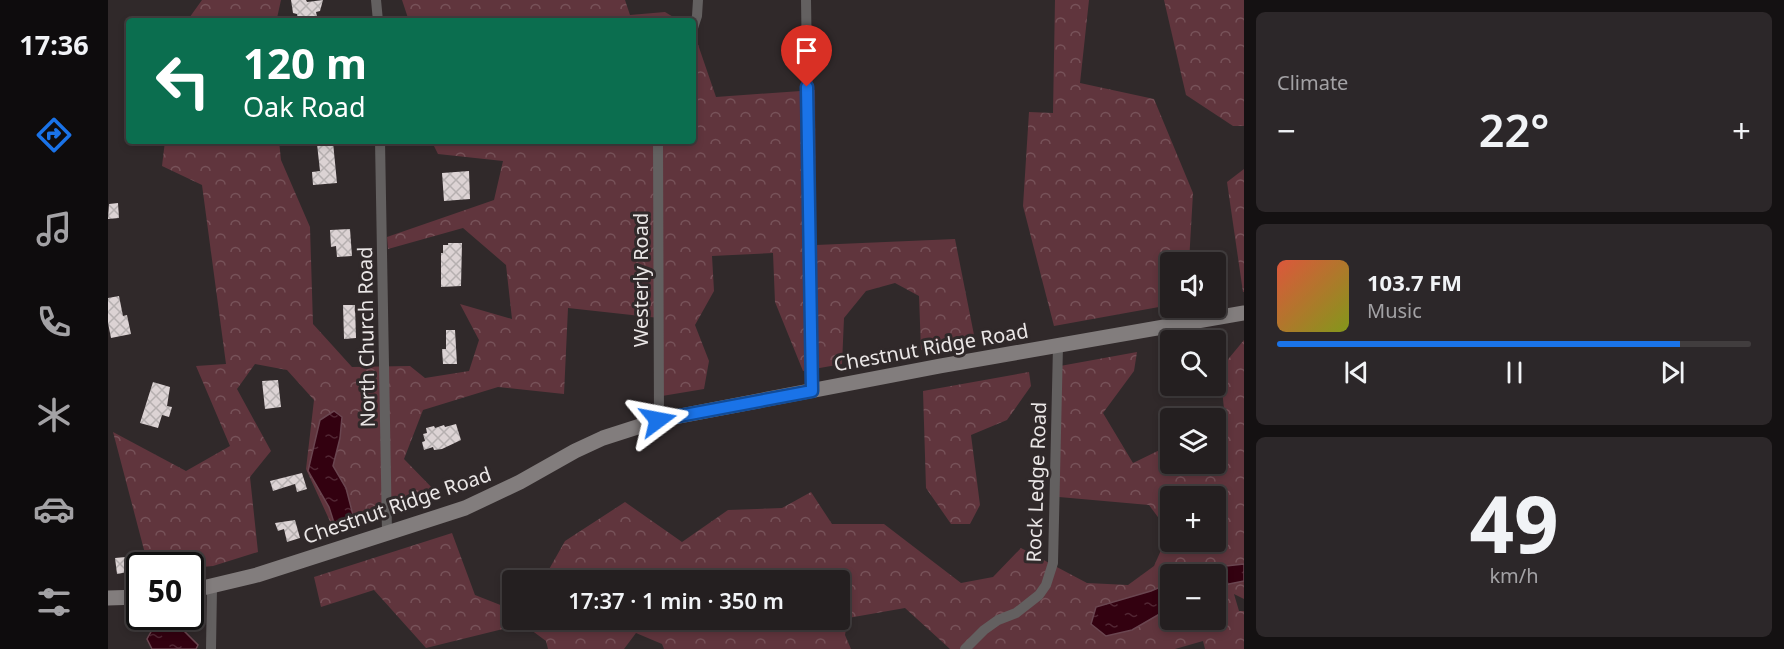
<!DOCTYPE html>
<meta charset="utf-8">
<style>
body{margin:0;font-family:"Noto Sans",sans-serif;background:#2c2729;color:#f1f3f6;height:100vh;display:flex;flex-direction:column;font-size:22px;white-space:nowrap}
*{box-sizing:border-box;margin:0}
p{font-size:20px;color:#a3a2a5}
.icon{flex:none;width:33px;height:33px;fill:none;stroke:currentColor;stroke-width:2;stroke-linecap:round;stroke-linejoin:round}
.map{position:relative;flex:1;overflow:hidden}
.sheet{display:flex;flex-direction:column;gap:12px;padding:12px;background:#141112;width:540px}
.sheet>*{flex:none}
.banner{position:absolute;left:18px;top:18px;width:570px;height:126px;border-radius:6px;box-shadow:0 3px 9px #0003,0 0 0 2px #413d3e;background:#0b6e4f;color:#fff;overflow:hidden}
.buttons{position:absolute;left:1052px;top:252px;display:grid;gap:12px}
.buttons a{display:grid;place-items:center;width:66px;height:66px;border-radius:6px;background:#241f20;box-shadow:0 3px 9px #0003,0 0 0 2px #413d3e;font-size:30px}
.speed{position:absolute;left:18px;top:552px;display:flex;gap:12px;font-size:30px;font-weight:700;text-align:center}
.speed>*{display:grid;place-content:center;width:78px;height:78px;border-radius:50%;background:#241f20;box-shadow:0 3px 9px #0003,0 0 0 2px #413d3e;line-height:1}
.speed .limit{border:3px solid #111;border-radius:9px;background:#fff;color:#111}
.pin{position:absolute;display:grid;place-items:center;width:51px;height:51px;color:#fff;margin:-62px -26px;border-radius:50% 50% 50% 0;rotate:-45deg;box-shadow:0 0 6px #0007}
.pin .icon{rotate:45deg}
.me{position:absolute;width:66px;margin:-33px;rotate:77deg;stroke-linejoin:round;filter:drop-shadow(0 0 4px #0008)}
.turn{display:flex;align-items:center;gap:21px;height:126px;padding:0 18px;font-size:27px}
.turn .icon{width:78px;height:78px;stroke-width:2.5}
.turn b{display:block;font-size:42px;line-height:51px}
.big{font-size:45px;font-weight:600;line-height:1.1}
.sheet .tile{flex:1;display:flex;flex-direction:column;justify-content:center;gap:9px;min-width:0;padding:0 21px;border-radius:9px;background:#2c2729}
.sheet .dial{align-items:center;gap:0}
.dial b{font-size:78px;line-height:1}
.song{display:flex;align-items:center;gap:18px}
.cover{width:72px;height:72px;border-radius:9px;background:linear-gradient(135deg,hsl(10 70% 55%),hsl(70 70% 35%))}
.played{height:6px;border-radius:3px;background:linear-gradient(90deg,#1a73e8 85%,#413d3e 85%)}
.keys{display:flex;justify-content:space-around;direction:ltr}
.heat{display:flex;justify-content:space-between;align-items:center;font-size:33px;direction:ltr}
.trip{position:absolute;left:394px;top:570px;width:348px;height:60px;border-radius:6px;background:#241f20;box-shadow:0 3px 9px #0003,0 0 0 2px #413d3e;font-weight:600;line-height:60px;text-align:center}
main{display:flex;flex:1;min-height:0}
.menu{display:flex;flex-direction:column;width:108px;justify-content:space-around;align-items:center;background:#0e0c0d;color:#a3a2a5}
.menu .icon{width:42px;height:42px}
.menu .active{color:#1a73e8}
.menu b{font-size:27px;color:#f1f3f6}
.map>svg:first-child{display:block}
.forest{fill:url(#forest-crowns);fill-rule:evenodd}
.water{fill:url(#water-ripples);stroke:#6a4650;stroke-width:1.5}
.building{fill:url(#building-cross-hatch)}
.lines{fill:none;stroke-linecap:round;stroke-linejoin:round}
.minor{stroke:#636060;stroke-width:10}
.secondary{stroke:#827d7d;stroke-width:15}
.route-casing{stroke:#114b97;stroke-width:15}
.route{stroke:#1a73e8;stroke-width:10}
.labels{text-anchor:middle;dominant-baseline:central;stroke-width:6;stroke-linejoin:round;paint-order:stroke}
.street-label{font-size:20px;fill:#eae6e6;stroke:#30292a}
</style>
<main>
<nav class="menu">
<b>17:36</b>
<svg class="icon active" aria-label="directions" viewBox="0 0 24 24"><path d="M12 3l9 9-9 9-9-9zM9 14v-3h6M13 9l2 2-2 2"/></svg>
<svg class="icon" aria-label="music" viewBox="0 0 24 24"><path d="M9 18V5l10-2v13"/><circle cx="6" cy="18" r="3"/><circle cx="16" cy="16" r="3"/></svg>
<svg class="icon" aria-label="phone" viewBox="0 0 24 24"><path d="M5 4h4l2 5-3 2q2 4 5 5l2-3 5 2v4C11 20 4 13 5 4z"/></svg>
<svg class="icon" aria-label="climate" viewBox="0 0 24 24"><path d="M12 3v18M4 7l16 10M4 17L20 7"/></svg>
<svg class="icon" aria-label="car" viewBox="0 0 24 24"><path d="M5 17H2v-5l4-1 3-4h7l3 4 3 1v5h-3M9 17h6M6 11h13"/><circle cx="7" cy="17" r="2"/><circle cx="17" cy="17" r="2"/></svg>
<svg class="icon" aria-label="filters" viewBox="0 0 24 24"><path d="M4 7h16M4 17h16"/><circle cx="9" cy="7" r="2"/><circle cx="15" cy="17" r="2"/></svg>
</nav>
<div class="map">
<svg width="1136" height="649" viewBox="0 0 1136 649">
<defs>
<pattern id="forest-crowns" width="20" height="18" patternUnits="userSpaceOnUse" patternTransform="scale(1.5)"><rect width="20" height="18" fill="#60353d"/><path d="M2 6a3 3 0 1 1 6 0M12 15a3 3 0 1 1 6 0" fill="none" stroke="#775259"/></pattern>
<pattern id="water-ripples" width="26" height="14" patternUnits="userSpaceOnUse" patternTransform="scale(1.5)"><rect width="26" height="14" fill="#330110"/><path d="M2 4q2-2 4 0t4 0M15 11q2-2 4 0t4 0" fill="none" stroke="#512633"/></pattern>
<pattern id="building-cross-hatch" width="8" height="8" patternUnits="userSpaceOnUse" patternTransform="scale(1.5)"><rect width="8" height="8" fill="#dcd3d4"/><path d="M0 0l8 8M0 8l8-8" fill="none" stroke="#b6b0b0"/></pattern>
</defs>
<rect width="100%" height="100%" fill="#30292a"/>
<g class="forest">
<polygon points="94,0 173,0 169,18 171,21 79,21"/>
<polygon points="294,0 517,0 522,15 557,12 572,21 301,21"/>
<polygon points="947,0 981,0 972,83 1046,99 1085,193 1081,262 1062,262 1062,305 946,326 915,206 921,112 945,113"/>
<polygon points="1056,0 1136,0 1136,126 1125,126 1078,95"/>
<polygon points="585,30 608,97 707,90 708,245 847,239 867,340 813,350 811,296 787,283 758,291 736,318 734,364 695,371 667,302 665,253 604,256 606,291 587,325 601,361 596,389 554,396 551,318 460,308 456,394 390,387 315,410 296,459 331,495 225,528 198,469 206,400 179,370 147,364 129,389 163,451 142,477 150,552 105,566 83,568 82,566 40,565 5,432 78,471 122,446 88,366 118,364 94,185 54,166 57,141 171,141 173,160 202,227 205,324 244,367 302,366 317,378 361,371 371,340 352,304 404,319 398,265 355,228 280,249 279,237 386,200 395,161 330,154 324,142 585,141"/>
<polygon points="1136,169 1136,292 1135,292 1119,182"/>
<path d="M1136,340V599L1126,594L1131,611H1136V649H1097L1095,641L1067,649H842L797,608L740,618L737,635L743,649H556L554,644L528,633L516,649H440L438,641L415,624L318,648L266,590L213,607L206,577L344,533L367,595L405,610V620H732V580H435L457,541L517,502L574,542L620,510L674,508L703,492L724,524H776L853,583L885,577L913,548L979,583L1020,585L1046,566L1061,532L1041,505L951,497L952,366L1029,352L1026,371L995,413L1025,463L1062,445V464H1107V424L1117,419L1112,369ZM1062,496H1107V542H1062ZM1062,574H1107V620H1062Z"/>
<polygon points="921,372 923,386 899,420 863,435 872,505 862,524 843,524 818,488 815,391"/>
</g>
<g class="water">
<polygon points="226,411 234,417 232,438 225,466 238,488 246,519 227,526 221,507 200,471 212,420"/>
<polygon points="1136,564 1136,581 1121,584 1107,589 1107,574 1083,574 1109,567"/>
<polygon points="1062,583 1062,608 1024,630 998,636 983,624 988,607 1043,591"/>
<polygon points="60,624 74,629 90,645 88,649 44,649 39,639 44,630"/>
</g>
<g class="building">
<polygon points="183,0 198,0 199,2 215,0 212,11 208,12 210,21 190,21 189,14 185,13"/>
<polygon points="225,142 229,183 205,185 204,172 212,171 209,144"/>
<polygon points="361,171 362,199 336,201 334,173"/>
<polygon points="10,203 11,218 0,219 1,204"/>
<polygon points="242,229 244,256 229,257 228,246 223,247 222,230"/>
<polygon points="340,243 354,243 353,286 333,287 333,253 335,253 335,245 340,245"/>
<polygon points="11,296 15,316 19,315 23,334 3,338 0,323 0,298"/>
<polygon points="235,305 247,305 248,338 236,339"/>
<polygon points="338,330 347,330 349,364 335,364 334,349 338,349"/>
<polygon points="170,380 173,407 157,409 154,381"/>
<polygon points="45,382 62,387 59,406 64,407 61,417 54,415 50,428 32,423"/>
<polygon points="348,424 353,440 334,449 326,450 325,447 316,450 314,442 317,441 315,434 319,433 318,428 326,426 327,428 336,425 337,427"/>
<polygon points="194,473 199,489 189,492 187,484 165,491 162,481"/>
<polygon points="187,520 192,538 179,542 176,529 170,531 167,523"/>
<polygon points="18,557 20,572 9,574 7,558"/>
</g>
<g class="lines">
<g class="minor">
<polyline points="268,0 270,21"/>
<polyline points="698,0 704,391"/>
<polyline points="585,28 589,16 590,0"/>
<polyline points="272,141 279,533"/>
<polyline points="550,141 551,420"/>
<polyline points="103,649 104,587"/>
<polyline points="857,649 876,630 890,620 908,613 931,595 938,585 945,563 950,346"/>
</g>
<g class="secondary">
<polyline points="82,591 149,575 357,508 412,482 467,451 495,438 551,420 832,366 1136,313"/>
<polyline points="0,598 32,597"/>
</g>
</g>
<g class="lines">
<defs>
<polyline id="route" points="550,420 704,391 699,87"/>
</defs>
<use href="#route" class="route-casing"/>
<use href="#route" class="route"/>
</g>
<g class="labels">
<g class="street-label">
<text transform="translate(532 280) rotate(-90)">Westerly Road</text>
<text transform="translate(258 337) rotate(-91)">North Church Road</text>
<text transform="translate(823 347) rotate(-10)">Chestnut Ridge Road</text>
<text transform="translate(928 482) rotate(-88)">Rock Ledge Road</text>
<text transform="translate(289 505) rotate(-19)">Chestnut Ridge Road</text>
</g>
</g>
</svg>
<div class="buttons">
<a><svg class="icon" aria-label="sound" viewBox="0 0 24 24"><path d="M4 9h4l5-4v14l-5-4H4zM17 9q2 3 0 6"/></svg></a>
<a><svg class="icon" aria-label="search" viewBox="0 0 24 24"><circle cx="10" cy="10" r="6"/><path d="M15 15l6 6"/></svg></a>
<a><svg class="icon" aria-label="layers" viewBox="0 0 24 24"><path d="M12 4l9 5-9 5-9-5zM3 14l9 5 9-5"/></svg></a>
<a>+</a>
<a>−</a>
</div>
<div class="speed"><div class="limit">50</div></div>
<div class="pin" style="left:699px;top:87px;background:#d93025"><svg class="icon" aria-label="arrive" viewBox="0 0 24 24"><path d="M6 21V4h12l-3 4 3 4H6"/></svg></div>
<svg class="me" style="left:550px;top:420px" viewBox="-20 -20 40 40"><path d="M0-17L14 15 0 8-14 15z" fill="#1a73e8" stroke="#fff" stroke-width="4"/></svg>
<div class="trip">17:37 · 1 min · 350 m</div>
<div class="banner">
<div class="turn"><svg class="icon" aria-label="left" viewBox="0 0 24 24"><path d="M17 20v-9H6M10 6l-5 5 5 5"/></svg><div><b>120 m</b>Oak Road</div></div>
</div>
</div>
<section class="sheet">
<div class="tile"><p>Climate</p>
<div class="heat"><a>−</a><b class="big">22°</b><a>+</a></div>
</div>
<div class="tile">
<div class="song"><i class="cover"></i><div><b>103.7 FM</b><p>Music</p></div></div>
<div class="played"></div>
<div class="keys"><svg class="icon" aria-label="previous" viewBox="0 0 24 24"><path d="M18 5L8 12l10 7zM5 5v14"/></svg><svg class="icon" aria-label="pause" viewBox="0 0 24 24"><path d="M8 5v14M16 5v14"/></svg><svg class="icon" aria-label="next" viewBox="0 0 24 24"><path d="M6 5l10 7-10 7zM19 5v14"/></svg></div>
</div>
<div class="tile dial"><b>49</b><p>km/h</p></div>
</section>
</main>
